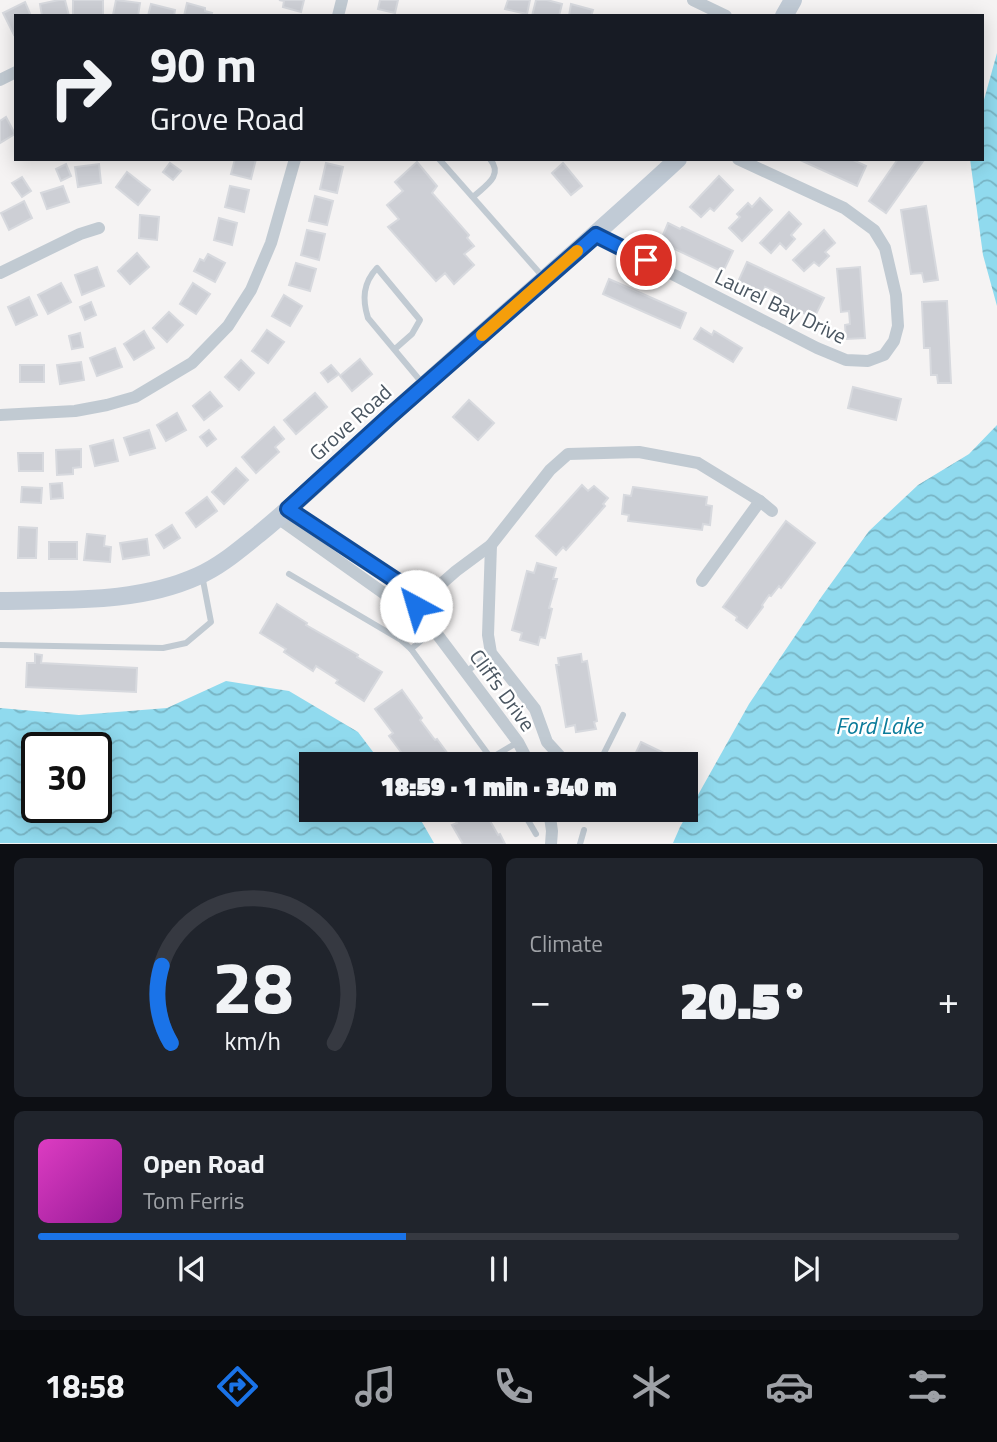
<!DOCTYPE html>
<meta charset="utf-8">
<style>
body{margin:0;font-family:"Titillium Web",sans-serif;background:#20242c;color:#f1f3f6;height:100vh;display:flex;flex-direction:column;font-size:26px;white-space:nowrap}
*{box-sizing:border-box;margin:0}
p{font-size:23px;color:#9ea1a6}
.icon{flex:none;width:38px;height:38px;fill:none;stroke:currentColor;stroke-width:2;stroke-linecap:round;stroke-linejoin:round}
.map{position:relative;height:844px;overflow:hidden}
.details{display:flex;flex-direction:column;gap:14px;padding:14px;background:#0d0f14;flex:1}
.details>*{flex:none}
.guide{position:absolute;left:14px;top:14px;width:970px;height:147px;border-radius:0px;box-shadow:0 4px 18px #0003;background:#171b24;color:#f1f3f6;overflow:hidden}
.speed{position:absolute;left:21px;top:732px;display:flex;gap:14px;font-size:35px;font-weight:700;text-align:center}
.speed>*{display:grid;place-content:center;width:91px;height:91px;border-radius:50%;background:#171b24;box-shadow:0 4px 18px #0003;line-height:1}
.speed .limit{border:4px solid #111;border-radius:10px;background:#fff;color:#111}
.pin{position:absolute;display:grid;place-items:center;width:60px;height:60px;color:#fff;margin:-30px;border:4px solid #fff;border-radius:50%;box-shadow:0 2px 7px #0007}
.me{position:absolute;width:77px;margin:-38px;rotate:321deg;stroke-linejoin:round;filter:drop-shadow(0 0 5px #0008)}
.turn{display:flex;align-items:center;gap:24px;height:147px;padding:0 21px;font-size:32px}
.turn .icon{width:91px;height:91px;stroke-width:2.5}
.turn b{display:block;font-size:49px;line-height:60px}
.big{font-size:52px;font-weight:800;line-height:1.1}
.details .card{flex:1;display:flex;flex-direction:column;justify-content:center;gap:10px;min-width:0;padding:0 24px;border-radius:10px;background:#20242c}
.details .dial{align-items:center;gap:0}
.dial svg{height:182px;overflow:visible;fill:none;stroke:#363941;stroke-width:7;stroke-linecap:round;text-anchor:middle}
.dial text{fill:#f1f3f6;stroke:none}
.song{display:flex;align-items:center;gap:21px}
.cover{width:84px;height:84px;border-radius:10px;background:linear-gradient(135deg,hsl(310 70% 55%),hsl(300 70% 35%))}
.played{height:7px;border-radius:4px;background:linear-gradient(90deg,#1a73e8 40%,#363941 40%)}
.keys{display:flex;justify-content:space-around;direction:ltr}
.heat{display:flex;justify-content:space-between;align-items:center;font-size:38px;direction:ltr}
.details .tiles{flex:1;display:grid;gap:14px;grid-template-columns:1fr 1fr}
.card:last-child{grid-column:span 2}
.trip{position:absolute;left:299px;top:752px;width:399px;height:70px;border-radius:0px;background:#171b24;box-shadow:0 4px 18px #0003;font-weight:800;line-height:70px;text-align:center}
.dock{display:flex;height:112px;justify-content:space-around;align-items:center;background:#090b0e;color:#9ea1a6}
.dock .icon{width:49px;height:49px}
.dock .current{color:#1a73e8}
.dock b{font-size:32px;color:#f1f3f6}
.map>svg:first-child{display:block}
.water{fill:url(#water-waves);fill-rule:evenodd}
.building{fill:#cdcfd5;stroke:#d7d9de;stroke-width:2}
.lines{fill:none;stroke-linecap:round;stroke-linejoin:round}
.lane{stroke:#c1cad2;stroke-width:6}
.street{stroke:#c1cad2;stroke-width:12}
.secondary{stroke:#c1cbd6;stroke-width:18}
.route-casing{stroke:#114b97;stroke-width:18}
.route{stroke:#1a73e8;stroke-width:12}
.slow{stroke:#f59e0b;stroke-width:12}
.labels{text-anchor:middle;dominant-baseline:central;stroke-width:5;stroke-linejoin:round;paint-order:stroke}
.street-label{font-size:21px;fill:#4a5661;stroke:#fff}
.water-label{font-size:23px;font-style:italic;fill:#0c7c9b;stroke:#fff}
</style>
<div class="map">
<svg width="997" height="844" viewBox="0 0 997 844">
<defs>
<pattern id="water-waves" width="16" height="10" patternUnits="userSpaceOnUse" patternTransform="scale(1.75)"><rect width="16" height="10" fill="#90daee"/><path d="M0 5q4-4 8 0t8 0" fill="none" stroke="#78b4c4"/></pattern>
</defs>
<rect width="100%" height="100%" fill="#f5f3f3"/>
<g class="water">
<polygon points="997,53 997,306 983,255 970,159 982,159 982,107"/>
<polygon points="997,425 997,843 673,843 680,827 749,704 822,596 869,531 918,485 969,454"/>
<path d="M226,681L289,691L358,732L383,765H312V810H415L434,843H0V708L79,715L167,708ZM96,747V807H37V747Z"/>
</g>
<g class="building">
<polygon points="59,0 65,0 69,16 42,16 40,4"/>
<rect x="73" y="0" width="30" height="16"/>
<polygon points="116,0 140,3 138,16 113,15"/>
<polygon points="279,0 304,0 301,12 283,7 284,1"/>
<polygon points="380,0 398,0 395,13 378,9"/>
<polygon points="508,0 530,0 527,14 505,9"/>
<polygon points="536,0 547,0 562,4 559,16 532,16"/>
<polygon points="25,2 31,16 16,16 16,34 14,35 3,13"/>
<polygon points="187,3 205,8 205,11 212,13 211,16 184,16"/>
<polygon points="151,4 175,10 174,16 148,16"/>
<polygon points="571,4 593,10 591,16 569,16"/>
<polygon points="6,117 15,134 0,143 0,121"/>
<polygon points="235,159 256,159 251,179 231,174"/>
<polygon points="798,159 851,159 866,166 857,186"/>
<polygon points="898,159 921,159 923,161 886,213 869,201"/>
<polygon points="417,162 437,186 432,193 469,235 467,238 474,246 464,254 474,265 454,284 445,273 436,281 388,227 399,219 387,205 403,191 395,182"/>
<polygon points="170,163 181,171 173,180 163,172"/>
<polygon points="326,163 343,167 337,193 320,189"/>
<polygon points="563,163 582,186 571,195 552,173"/>
<polygon points="66,164 71,176 61,181 56,169"/>
<polygon points="99,164 101,183 78,187 75,167"/>
<polygon points="127,172 150,190 138,205 116,187"/>
<polygon points="719,176 733,190 714,211 710,208 701,217 690,207"/>
<polygon points="22,177 31,191 22,197 12,183"/>
<polygon points="63,186 69,202 47,209 41,193"/>
<polygon points="230,186 249,190 244,212 225,207"/>
<polygon points="315,196 333,201 327,225 309,221"/>
<polygon points="760,198 772,210 742,241 729,228 740,217 737,214 748,203 752,207"/>
<polygon points="24,201 32,218 9,230 1,213"/>
<polygon points="926,206 938,280 924,282 922,273 911,274 901,210"/>
<polygon points="789,212 801,224 791,235 795,239 786,249 780,243 771,253 760,243"/>
<polygon points="140,215 159,217 157,240 139,238"/>
<polygon points="219,218 237,223 232,245 214,240"/>
<polygon points="668,223 680,229 682,227 733,251 723,272 660,242"/>
<polygon points="307,230 325,234 319,260 301,255"/>
<polygon points="824,230 835,243 825,252 829,256 819,266 814,262 804,271 793,260"/>
<polygon points="137,253 149,267 130,284 118,271"/>
<polygon points="208,254 225,263 215,282 194,271 200,259 204,261"/>
<polygon points="747,262 824,298 814,318 775,300 778,293 765,287 763,293 738,282"/>
<polygon points="296,263 316,269 310,291 289,285"/>
<polygon points="97,267 104,286 82,295 75,275"/>
<polygon points="860,267 865,338 846,339 845,325 850,324 849,311 841,312 837,269"/>
<polygon points="609,279 686,313 680,328 603,294"/>
<polygon points="61,283 71,302 48,314 38,295"/>
<polygon points="193,283 210,294 196,314 180,304"/>
<polygon points="284,295 302,306 290,326 272,316"/>
<polygon points="29,297 37,315 16,325 8,307"/>
<polygon points="947,301 951,383 938,383 937,375 931,375 930,348 924,348 922,302"/>
<polygon points="91,302 96,315 85,320 80,307"/>
<polygon points="169,312 183,325 167,342 153,328"/>
<polygon points="701,328 712,335 714,331 742,348 733,362 694,339"/>
<polygon points="267,330 284,342 268,363 252,351"/>
<polygon points="144,331 154,348 134,360 124,344"/>
<polygon points="80,333 83,347 72,349 69,336"/>
<polygon points="115,348 122,367 97,376 90,358"/>
<polygon points="360,359 372,374 352,391 340,376"/>
<polygon points="241,360 254,373 239,390 225,377"/>
<polygon points="81,362 84,380 60,384 57,365"/>
<rect x="20" y="365" width="24" height="17"/>
<polygon points="331,365 339,374 328,382 321,373"/>
<polygon points="853,387 901,399 896,420 848,408"/>
<polygon points="210,392 222,406 204,420 193,406"/>
<polygon points="315,393 327,407 296,434 284,420"/>
<polygon points="469,400 494,423 478,440 453,417"/>
<polygon points="177,413 186,430 166,441 157,425"/>
<polygon points="274,427 284,439 275,447 279,452 256,473 242,457"/>
<polygon points="149,430 155,448 130,455 124,438"/>
<polygon points="209,430 216,439 207,446 200,437"/>
<polygon points="113,440 118,461 95,466 90,446"/>
<polygon points="81,449 81,467 73,468 73,474 57,475 56,450"/>
<polygon points="18,453 43,453 43,471 19,471"/>
<polygon points="236,468 248,480 224,504 212,492"/>
<polygon points="62,483 63,498 51,499 50,484"/>
<polygon points="582,485 588,491 594,486 608,498 603,504 605,506 566,550 563,547 556,555 536,536"/>
<polygon points="22,487 42,488 41,503 21,502"/>
<polygon points="633,487 707,497 706,505 712,506 710,525 703,524 702,530 628,521 629,515 622,514 624,495 631,496"/>
<polygon points="207,497 217,511 196,527 186,513"/>
<polygon points="786,521 815,543 781,588 779,586 771,596 769,595 762,605 763,607 747,628 736,620 737,617 723,607"/>
<polygon points="172,525 180,538 164,548 156,535"/>
<polygon points="19,527 37,528 36,558 18,558"/>
<polygon points="87,534 105,536 104,546 111,547 110,562 84,560"/>
<polygon points="147,539 149,555 123,559 120,543"/>
<rect x="49" y="542" width="28" height="17"/>
<polygon points="537,563 556,568 553,579 557,579 549,608 552,609 545,638 540,637 538,645 520,640 522,633 512,630 527,571 534,573"/>
<polygon points="277,604 307,623 306,625 358,655 357,657 382,672 364,701 336,683 338,680 316,666 313,671 284,652 286,649 260,633"/>
<polygon points="35,654 42,655 41,663 137,668 136,692 26,687 27,663 35,663"/>
<polygon points="581,654 582,662 587,661 597,721 594,722 596,729 576,732 575,725 566,727 556,665 559,665 558,658"/>
<polygon points="402,690 422,718 420,720 435,740 437,739 456,765 416,765 413,762 410,764 389,736 393,733 375,709"/>
<polygon points="641,742 670,756 665,765 630,765"/>
<polygon points="450,810 488,810 485,812 498,835 500,834 505,844 463,844 452,825 457,823"/>
<polygon points="617,810 643,810 640,817 635,814 632,820 616,812"/>
</g>
<g class="lines">
<g class="lane">
<polyline points="439,159 544,278"/>
<path d="M473,197C485,186 504,176 490,159"/>
<path d="M395,349L412,334L420,320L377,268C363,283 362,299 368,318L423,384"/>
<polyline points="289,574 401,640 411,649 496,765"/>
<polyline points="0,645 163,648 186,643 211,622 202,575"/>
<polyline points="411,649 434,630"/>
<polyline points="466,672 491,653"/>
<polyline points="491,758 518,742"/>
<polyline points="598,765 623,715"/>
<polyline points="522,810 536,834"/>
<polyline points="588,817 590,810"/>
<polyline points="580,844 584,830"/>
</g>
<g class="street">
<polyline points="693,0 726,16"/>
<polyline points="338,16 342,0"/>
<polyline points="0,80 16,72"/>
<polyline points="596,235 817,348 846,360 868,361 884,355 894,341 898,326 896,295 885,248 874,230 844,208 738,159"/>
<polyline points="0,273 80,234 99,228"/>
<polyline points="0,415 75,411 107,405 135,397 192,363 228,326 251,290 271,243 295,159"/>
<polyline points="288,509 412,591 416,606 518,742 530,765"/>
<polyline points="278,518 399,604 416,606"/>
<polyline points="491,545 488,635 491,653 535,709 547,742 568,765"/>
<polyline points="702,581 760,501"/>
<polyline points="416,606 456,571 491,545 550,470 568,454 639,452 698,463 760,501 772,511"/>
<polyline points="549,810 552,831 551,844"/>
</g>
<g class="secondary">
<polyline points="784,16 793,0"/>
<path d="M0,601C66,599 136,604 198,576C221,566 240,549 259,534C304,497 346,456 389,417C485,330 583,247 678,159"/>
</g>
</g>
<g class="lines">
<defs>
<polyline id="route" points="416,606 412,591 288,509 390,416 596,235 646,260"/>
</defs>
<use href="#route" class="route-casing"/>
<use href="#route" class="route"/>
<polyline class="slow" points="482,335 577,251"/>
</g>
<g class="labels">
<g class="street-label">
<text transform="translate(781 306) rotate(26)">Laurel Bay Drive</text>
<text transform="translate(350 422) rotate(-42)">Grove Road</text>
<text transform="translate(503 690) rotate(54)">Cliffs Drive</text>
</g>
<g class="water-label">
<text x="879" y="725">Ford Lake</text>
</g>
</g>
</svg>
<div class="speed"><div class="limit">30</div></div>
<div class="pin" style="left:646px;top:260px;background:#d93025"><svg class="icon" aria-label="arrive" viewBox="0 0 24 24"><path d="M6 21V4h12l-3 4 3 4H6"/></svg></div>
<svg class="me" style="left:416px;top:606px" viewBox="-20 -20 40 40"><circle r="19" fill="#fff"/><path d="M0-13L10 11 0 6-10 11z" fill="#1a73e8"/></svg>
<div class="trip">18:59 · 1 min · 340 m</div>
<div class="guide">
<div class="turn"><svg class="icon" aria-label="right" viewBox="0 0 24 24"><path d="M7 20v-9h11M14 6l5 5-5 5"/></svg><div><b>90 m</b>Grove Road</div></div>
</div>
</div>
<section class="details">
<div class="tiles">
<div class="card dial"><svg viewBox="0 0 100 80">
<path d="M14 69A42 42 0 1 1 86 69"/>
<path d="M14 69A42 42 0 0 1 10 35" stroke="#1a73e8"/>
<text x="50" y="56" font-size="32" font-weight="700">28</text>
<text x="50" y="72" font-size="11">km/h</text>
</svg></div>
<div class="card"><p>Climate</p>
<div class="heat"><a>−</a><b class="big">20.5°</b><a>+</a></div>
</div>
<div class="card">
<div class="song"><i class="cover"></i><div><b>Open Road</b><p>Tom Ferris</p></div></div>
<div class="played"></div>
<div class="keys"><svg class="icon" aria-label="previous" viewBox="0 0 24 24"><path d="M18 5L8 12l10 7zM5 5v14"/></svg><svg class="icon" aria-label="pause" viewBox="0 0 24 24"><path d="M8 5v14M16 5v14"/></svg><svg class="icon" aria-label="next" viewBox="0 0 24 24"><path d="M6 5l10 7-10 7zM19 5v14"/></svg></div>
</div>
</div>
</section>
<nav class="dock">
<b>18:58</b>
<svg class="icon current" aria-label="directions" viewBox="0 0 24 24"><path d="M12 3l9 9-9 9-9-9zM9 14v-3h6M13 9l2 2-2 2"/></svg>
<svg class="icon" aria-label="music" viewBox="0 0 24 24"><path d="M9 18V5l10-2v13"/><circle cx="6" cy="18" r="3"/><circle cx="16" cy="16" r="3"/></svg>
<svg class="icon" aria-label="phone" viewBox="0 0 24 24"><path d="M5 4h4l2 5-3 2q2 4 5 5l2-3 5 2v4C11 20 4 13 5 4z"/></svg>
<svg class="icon" aria-label="climate" viewBox="0 0 24 24"><path d="M12 3v18M4 7l16 10M4 17L20 7"/></svg>
<svg class="icon" aria-label="car" viewBox="0 0 24 24"><path d="M5 17H2v-5l4-1 3-4h7l3 4 3 1v5h-3M9 17h6M6 11h13"/><circle cx="7" cy="17" r="2"/><circle cx="17" cy="17" r="2"/></svg>
<svg class="icon" aria-label="filters" viewBox="0 0 24 24"><path d="M4 7h16M4 17h16"/><circle cx="9" cy="7" r="2"/><circle cx="15" cy="17" r="2"/></svg>
</nav>
